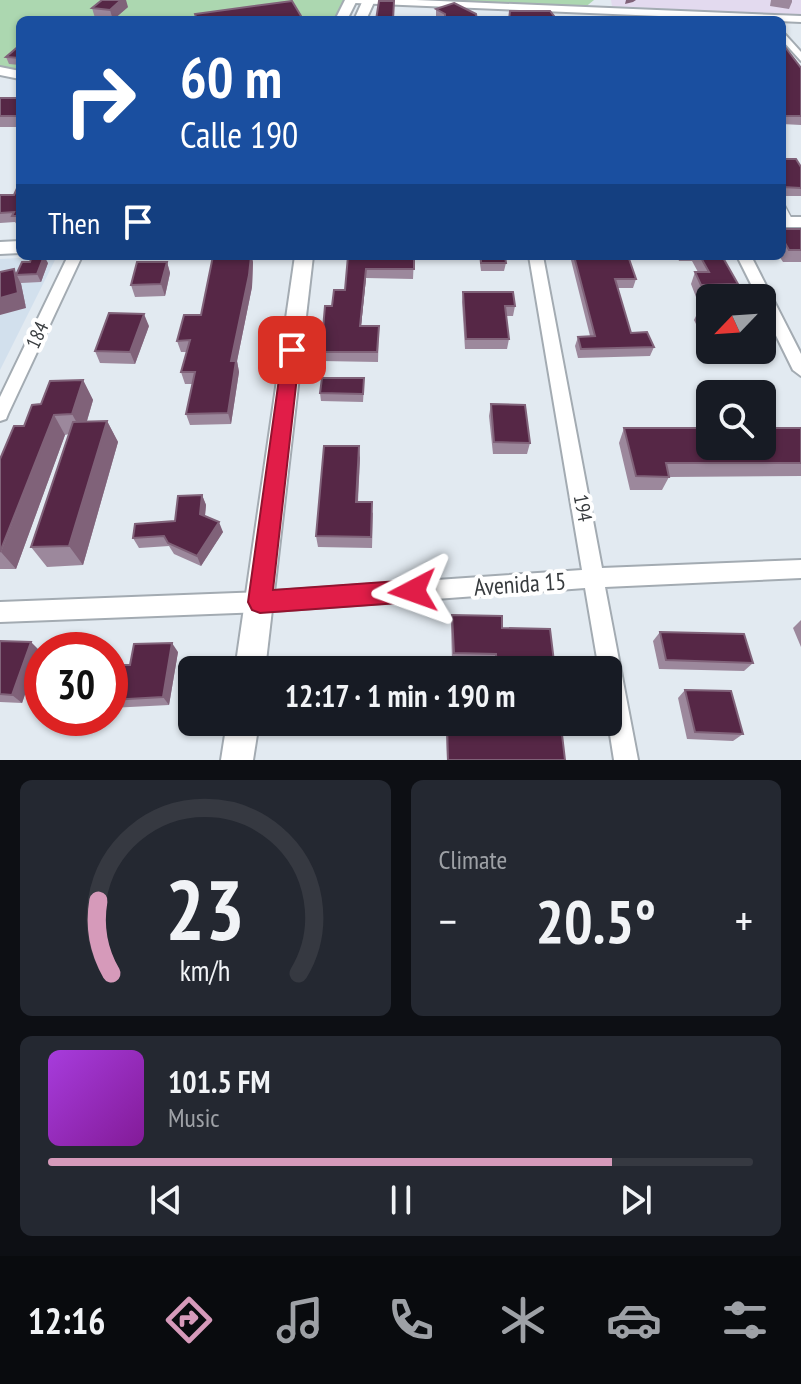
<!DOCTYPE html>
<meta charset="utf-8">
<style>
body{margin:0;font-family:"PT Sans Narrow",sans-serif;background:#242831;color:#f1f3f6;height:100vh;display:flex;flex-direction:column;font-size:30px;white-space:nowrap}
*{box-sizing:border-box;margin:0}
p{font-size:26px;color:#9ea1a6}
.icon{flex:none;width:44px;height:44px;fill:none;stroke:currentColor;stroke-width:2;stroke-linecap:round;stroke-linejoin:round}
.map{position:relative;height:760px;overflow:hidden}
.panel{display:flex;flex-direction:column;gap:20px;padding:20px;background:#0d0f14;flex:1}
.panel>*{flex:none}
.banner{position:absolute;left:16px;top:16px;width:770px;height:244px;border-radius:12px;box-shadow:0 2px 6px #0004;background:#1a4fa0;color:#fff;overflow:hidden}
.needle{width:52px;rotate:245deg}
.controls{position:absolute;left:696px;top:284px;display:grid;gap:16px}
.controls a{display:grid;place-items:center;width:80px;height:80px;border-radius:12px;background:#171b24;box-shadow:0 2px 6px #0004;font-size:40px}
.speed{position:absolute;left:24px;top:632px;display:flex;gap:16px;font-size:40px;font-weight:700;text-align:center}
.speed>*{display:grid;place-content:center;width:104px;height:104px;border-radius:50%;background:#171b24;box-shadow:0 2px 6px #0004;line-height:1}
.speed .limit{border:12px solid #d22;background:#fff;color:#111}
.pin{position:absolute;display:grid;place-items:center;width:68px;height:68px;color:#fff;margin:-34px;border-radius:16px;box-shadow:0 4px 12px #0006}
.me{position:absolute;width:88px;margin:-44px;rotate:266deg;stroke-linejoin:round;filter:drop-shadow(0 0 6px #0008)}
.turn{display:flex;align-items:center;gap:28px;height:168px;padding:0 32px;font-size:36px}
.turn .icon{width:104px;height:104px;stroke-width:2.5}
.turn b{display:block;font-size:56px;line-height:68px}
.then{display:flex;align-items:center;height:76px;padding:0 32px;background:#0003;gap:16px;font-size:30px}
.big{font-size:60px;font-weight:700;line-height:1.1}
.panel .widget{flex:1;display:flex;flex-direction:column;justify-content:center;gap:12px;min-width:0;padding:0 28px;border-radius:12px;background:#242831}
.panel .dial{align-items:center;gap:0}
.dial svg{height:208px;overflow:visible;fill:none;stroke:#363941;stroke-width:7;stroke-linecap:round;text-anchor:middle}
.dial text{fill:#f1f3f6;stroke:none}
.song{display:flex;align-items:center;gap:24px}
.cover{width:96px;height:96px;border-radius:12px;background:linear-gradient(135deg,hsl(280 70% 55%),hsl(290 70% 35%))}
.played{height:8px;border-radius:4px;background:linear-gradient(90deg,#d69aba 80%,#363941 80%)}
.keys{display:flex;justify-content:space-around;direction:ltr}
.heat{display:flex;justify-content:space-between;align-items:center;font-size:44px;direction:ltr}
.panel .tiles{flex:1;display:grid;gap:20px;grid-template-columns:1fr 1fr}
.widget:last-child{grid-column:span 2}
.trip{position:absolute;left:178px;top:656px;width:444px;height:80px;border-radius:12px;background:#171b24;box-shadow:0 2px 6px #0004;font-weight:700;line-height:80px;text-align:center}
.menu{display:flex;height:128px;justify-content:space-around;align-items:center;background:#090b0e;color:#9ea1a6}
.menu .icon{width:56px;height:56px}
.menu .on{color:#d69aba}
.menu b{font-size:36px;color:#f1f3f6}
.map>svg:first-child{display:block}
.industrial{fill:#e3daef}
.built{fill:#d2e0ed}
.green{fill:#acd7b0}
.lines{fill:none;stroke-linecap:round;stroke-linejoin:round}
.lane-casing{stroke:#a3abb2;stroke-width:9}
.street-casing{stroke:#a3abb2;stroke-width:4}
.secondary-casing{stroke:#a3abb2;stroke-width:4}
.lane{stroke:#fff;stroke-width:6}
.street{fill:#fff;fill-rule:evenodd}
.secondary{fill:#fff;fill-rule:evenodd}
.wall{fill:#9c889c}
.shaded-wall{fill:#806279}
.building{fill:#562746;stroke:#806279;stroke-width:2}
.route{fill:#e11d48;stroke:#92132f;stroke-width:2}
.labels{text-anchor:middle;dominant-baseline:central;stroke-width:8;stroke-linejoin:round;paint-order:stroke}
.street-label{font-size:20px;fill:#373b3e;stroke:#fff}
.near-street-label{font-size:24px;fill:#373b3e;stroke:#fff}
</style>
<div class="map">
<svg width="801" height="760" viewBox="0 0 801 760">
<rect width="100%" height="100%" fill="#e2eaf1"/>
<polygon class="industrial" points="611,0 801,0 801,16 612,6"/>
<polygon class="built" points="57,256 0,370 0,259"/>
<g class="green">
<polygon points="0,0 351,0 341,20 20,20 20,75 0,71"/>
<polygon points="369,0 594,0 583,9"/>
</g>
<g class="lines">
<defs>
<polyline id="lane" points="782,207 790,222"/>
<g id="street">
<polygon points="351,0 416,0 801,16 801,22 355,3"/>
<polygon points="782,31 801,52 801,61 782,40"/>
<polygon points="68,256 82,256 8,414 6,419 0,421 0,397"/>
<polygon points="529,256 543,256 602,568 801,560 801,578 605,587 638,760 614,760 608,722 608,670 599,670 585,588 260,612 0,622 0,602 260,592 582,570"/>
<polygon points="737,256 751,256 801,354 801,376 793,370 762,307 762,298 758,298"/>
</g>
<g id="secondary">
<polygon points="345,0 357,0 347,20 335,20"/>
<polygon points="363,0 375,0 366,20 354,20"/>
<polygon points="0,67 20,71 20,79 0,75"/>
<rect x="782" y="217" width="19" height="10"/>
<polygon points="20,241 20,253 0,254 0,242"/>
<polygon points="295,256 313,256 265,670 235,670"/>
<polygon points="227,722 259,722 253,760 221,760"/>
</g>
</defs>
<use href="#lane" class="lane-casing"/>
<use href="#street" class="street-casing"/>
<use href="#secondary" class="secondary-casing"/>
<use href="#lane" class="lane"/>
<use href="#street" class="street"/>
<use href="#secondary" class="secondary"/>
</g>
<g class="wall">
<polygon points="771,0 792,0 792,2 789,9 770,6"/>
<polygon points="128,7 113,20 95,18 92,8"/>
<polygon points="436,9 477,20 442,20 436,16"/>
<polygon points="782,43 801,68 801,125 782,124"/>
<polygon points="20,45 20,65 9,64 6,57"/>
<rect x="0" y="98" width="20" height="29"/>
<polygon points="782,159 801,167 801,196 782,196"/>
<polygon points="20,186 20,225 17,225 15,222 0,223 0,195 14,195"/>
<polygon points="782,229 801,229 801,262 783,262 779,256 782,256"/>
<polygon points="348,256 414,257 413,279 366,278 361,326 379,326 378,362 322,361 321,352 332,306 345,290"/>
<polygon points="479,256 505,256 506,263 504,271 481,271"/>
<polygon points="570,256 628,256 636,279 633,288 617,288 631,333 654,347 650,356 578,358 575,346 578,337 590,336"/>
<polygon points="677,256 724,256 723,258 738,284 733,296 696,297 691,284 695,272 698,272 692,261 679,261"/>
<polygon points="167,262 170,273 165,296 135,297 131,285"/>
<polygon points="253,262 252,287 237,361 239,372 231,424 190,425 186,414 193,384 185,384 181,372 187,352 181,352 177,341"/>
<polygon points="48,263 41,282 21,283 26,308 14,269 16,274"/>
<polygon points="463,292 515,306 513,316 506,316 509,339 507,349 465,349 462,302"/>
<polygon points="710,311 710,334 701,334 694,320 698,312"/>
<polygon points="149,326 135,364 100,363 95,351"/>
<polygon points="83,380 93,400 87,421 107,421 118,442 83,565 47,567 31,547 69,434 65,435 16,569 0,569 0,459 41,404"/>
<polygon points="364,386 363,402 321,401 320,393"/>
<polygon points="491,404 530,443 527,454 493,454 489,416"/>
<polygon points="624,428 801,428 801,476 669,477 662,490 630,490 619,443"/>
<polygon points="360,458 358,502 373,513 372,548 318,547 316,536"/>
<polygon points="202,495 206,505 205,516 223,532 201,566 174,554 169,546 139,548 133,538 175,521"/>
<polygon points="452,615 502,628 555,670 494,670 494,662 452,662 451,625"/>
<polygon points="801,620 801,647 793,628"/>
<polygon points="660,632 753,663 744,671 659,669 653,641"/>
<polygon points="0,641 40,651 22,703 0,702"/>
<polygon points="178,652 169,705 110,708 110,665 130,665"/>
<polygon points="685,690 743,734 733,741 687,739 678,698"/>
<polygon points="447,723 565,760 447,760 446,731"/>
</g>
<g class="shaded-wall">
<polygon points="121,0 126,0 128,7 113,20 110,10"/>
<polygon points="626,0 636,0 633,2 625,4"/>
<polygon points="44,256 48,263 41,282 37,274"/>
<polygon points="251,256 252,256 253,262 252,287 237,361 239,372 231,424 228,413 231,361"/>
<polygon points="167,262 170,273 165,296 161,284"/>
<polygon points="14,269 21,284 26,308 0,315 0,298"/>
<polygon points="366,269 366,278 360,336 360,326"/>
<polygon points="144,314 149,326 135,364 130,352"/>
<polygon points="83,380 93,400 83,434 72,414"/>
<polygon points="54,415 65,435 16,569 1,552"/>
<polygon points="107,421 118,442 83,565 69,546"/>
<polygon points="359,446 360,458 357,512 356,502"/>
<polygon points="202,495 206,505 204,524 200,514"/>
<polygon points="219,522 223,532 201,566 197,556"/>
<polygon points="31,642 40,651 22,703 12,695"/>
<polygon points="172,643 178,652 169,705 163,697"/>
</g>
<g class="building">
<polygon points="102,0 121,0 110,10 92,8"/>
<polygon points="292,1 301,16 300,20 257,20 258,18 244,20 197,20 195,14"/>
<polygon points="379,1 394,1 393,20 376,20"/>
<polygon points="454,3 476,14 477,20 445,20 445,14 436,9"/>
<polygon points="510,11 550,11 554,16 555,20 509,20"/>
<polygon points="782,43 801,68 801,116 782,116"/>
<polygon points="20,45 20,58 6,57"/>
<rect x="0" y="98" width="20" height="18"/>
<polygon points="782,159 796,159 801,167 801,188 782,187"/>
<polygon points="18,186 20,186 20,216 12,216 14,212 0,213 0,195 14,195"/>
<polygon points="782,229 801,229 801,250 789,250 782,238"/>
<polygon points="32,256 44,256 37,274 16,275 22,262 30,262"/>
<polygon points="213,256 251,256 249,275 231,361 236,361 228,413 186,414 195,372 181,372 190,340 177,341 184,315 201,315"/>
<polygon points="348,256 414,257 414,269 366,269 360,326 379,326 377,352 321,352 325,306 332,306 334,290 345,290"/>
<polygon points="481,256 505,256 506,263 481,263"/>
<polygon points="574,256 628,256 636,279 615,279 631,333 647,332 654,347 581,349 578,337 595,336"/>
<polygon points="700,256 722,256 738,284 701,285 695,272 709,272"/>
<polygon points="137,262 167,262 161,284 131,285"/>
<polygon points="14,269 18,293 0,298 0,272"/>
<polygon points="463,292 513,292 515,306 505,306 509,339 466,339"/>
<polygon points="710,311 710,326 705,326 698,312"/>
<polygon points="109,313 144,314 130,352 95,351"/>
<polygon points="322,378 364,378 363,394 320,393"/>
<polygon points="83,380 72,414 54,415 0,552 0,459 14,426 24,426 32,405 41,404 50,381"/>
<polygon points="491,404 525,405 530,443 494,442"/>
<polygon points="107,421 69,546 31,547 73,422"/>
<polygon points="624,428 710,428 710,446 762,446 762,428 801,428 801,463 666,463 669,477 636,476"/>
<polygon points="324,446 359,446 356,502 372,502 371,537 316,536"/>
<polygon points="202,495 200,514 219,522 197,556 168,543 164,536 133,538 135,524 175,521 178,496"/>
<polygon points="452,615 502,616 502,628 550,629 555,670 497,670 496,654 454,653"/>
<polygon points="660,632 744,634 753,663 666,660"/>
<polygon points="0,641 31,642 12,695 0,694"/>
<polygon points="172,643 163,697 110,700 110,665 130,665 134,644"/>
<polygon points="685,690 731,691 743,734 695,732"/>
<polygon points="447,723 561,726 565,760 448,760"/>
</g>
<polygon class="route" points="292,344 300,350 273,590 413,580 421,583 424,591 421,599 413,602 260,613 252,610 248,602 283,350"/>
<g class="labels">
<g class="street-label">
<text transform="translate(37 335) rotate(-65)">184</text>
<text transform="translate(583 508) rotate(79)">194</text>
</g>
<g class="near-street-label">
<text transform="translate(520 584) rotate(-4)">Avenida 15</text>
</g>
</g>
</svg>
<div class="controls">
<a><svg class="needle" viewBox="-14 -14 28 28"><path d="M0-13l5 13h-10z" fill="#e53935"/><path d="M0 13l5-13h-10z" fill="#9ea1a6"/></svg></a>
<a><svg class="icon" aria-label="search" viewBox="0 0 24 24"><circle cx="10" cy="10" r="6"/><path d="M15 15l6 6"/></svg></a>
</div>
<div class="speed"><div class="limit">30</div></div>
<div class="pin" style="left:292px;top:350px;background:#d93025"><svg class="icon" aria-label="arrive" viewBox="0 0 24 24"><path d="M6 21V4h12l-3 4 3 4H6"/></svg></div>
<svg class="me" style="left:413px;top:591px" viewBox="-20 -20 40 40"><path d="M0-17L14 15 0 8-14 15z" fill="#e11d48" stroke="#fff" stroke-width="4"/></svg>
<div class="trip">12:17 · 1 min · 190 m</div>
<div class="banner">
<div class="turn"><svg class="icon" aria-label="right" viewBox="0 0 24 24"><path d="M7 20v-9h11M14 6l5 5-5 5"/></svg><div><b>60 m</b>Calle 190</div></div>
<div class="then">Then<svg class="icon" aria-label="arrive" viewBox="0 0 24 24"><path d="M6 21V4h12l-3 4 3 4H6"/></svg></div>
</div>
</div>
<section class="panel">
<div class="tiles">
<div class="widget dial"><svg viewBox="0 0 100 80">
<path d="M14 69A42 42 0 1 1 86 69"/>
<path d="M14 69A42 42 0 0 1 9 41" stroke="#d69aba"/>
<text x="50" y="56" font-size="32" font-weight="700">23</text>
<text x="50" y="72" font-size="11">km/h</text>
</svg></div>
<div class="widget"><p>Climate</p>
<div class="heat"><a>−</a><b class="big">20.5°</b><a>+</a></div>
</div>
<div class="widget">
<div class="song"><i class="cover"></i><div><b>101.5 FM</b><p>Music</p></div></div>
<div class="played"></div>
<div class="keys"><svg class="icon" aria-label="previous" viewBox="0 0 24 24"><path d="M18 5L8 12l10 7zM5 5v14"/></svg><svg class="icon" aria-label="pause" viewBox="0 0 24 24"><path d="M8 5v14M16 5v14"/></svg><svg class="icon" aria-label="next" viewBox="0 0 24 24"><path d="M6 5l10 7-10 7zM19 5v14"/></svg></div>
</div>
</div>
</section>
<nav class="menu">
<b>12:16</b>
<svg class="icon on" aria-label="directions" viewBox="0 0 24 24"><path d="M12 3l9 9-9 9-9-9zM9 14v-3h6M13 9l2 2-2 2"/></svg>
<svg class="icon" aria-label="music" viewBox="0 0 24 24"><path d="M9 18V5l10-2v13"/><circle cx="6" cy="18" r="3"/><circle cx="16" cy="16" r="3"/></svg>
<svg class="icon" aria-label="phone" viewBox="0 0 24 24"><path d="M5 4h4l2 5-3 2q2 4 5 5l2-3 5 2v4C11 20 4 13 5 4z"/></svg>
<svg class="icon" aria-label="climate" viewBox="0 0 24 24"><path d="M12 3v18M4 7l16 10M4 17L20 7"/></svg>
<svg class="icon" aria-label="car" viewBox="0 0 24 24"><path d="M5 17H2v-5l4-1 3-4h7l3 4 3 1v5h-3M9 17h6M6 11h13"/><circle cx="7" cy="17" r="2"/><circle cx="17" cy="17" r="2"/></svg>
<svg class="icon" aria-label="filters" viewBox="0 0 24 24"><path d="M4 7h16M4 17h16"/><circle cx="9" cy="7" r="2"/><circle cx="15" cy="17" r="2"/></svg>
</nav>
